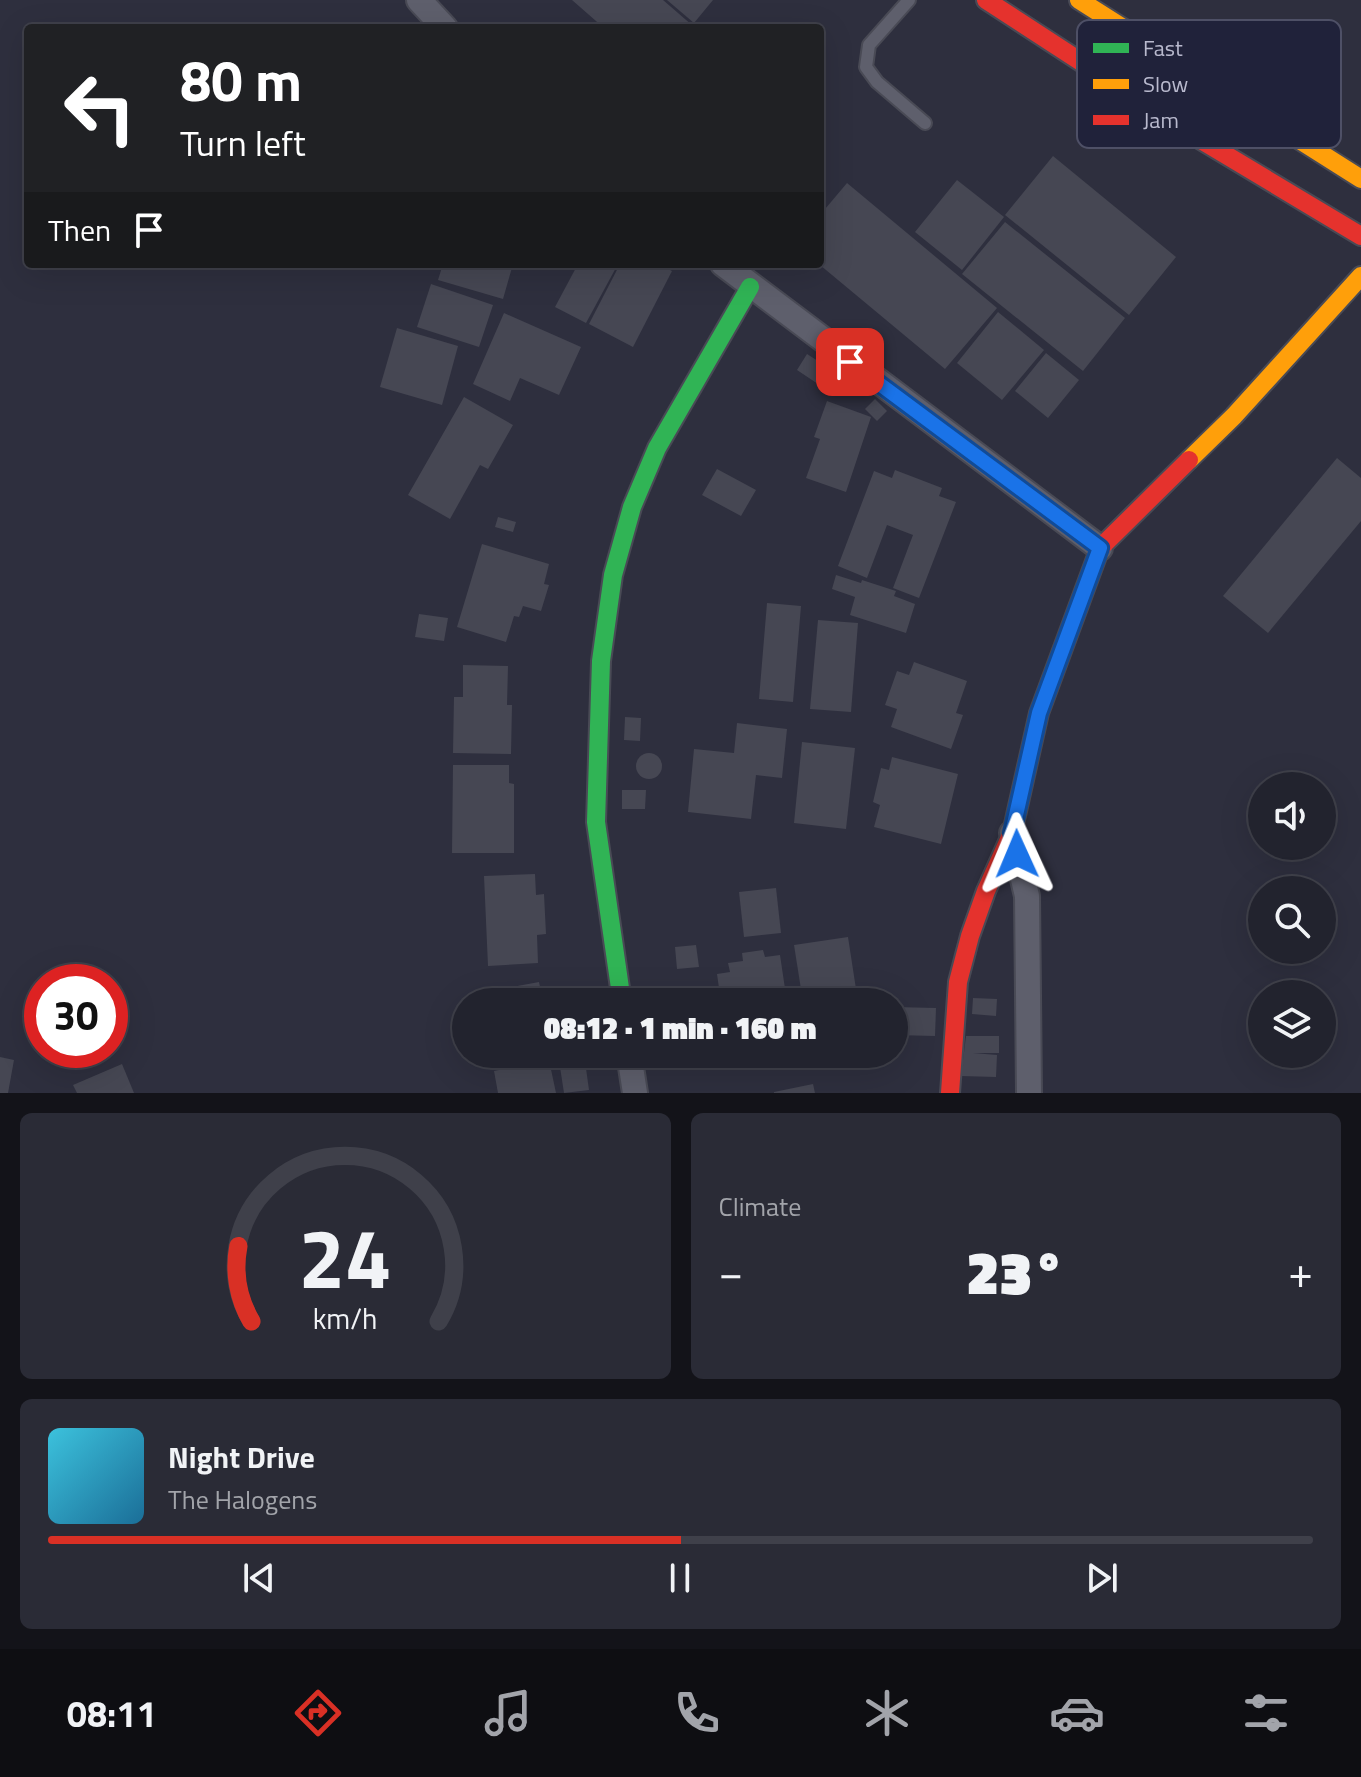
<!DOCTYPE html>
<meta charset="utf-8">
<style>
body{margin:0;font-family:"Titillium Web",sans-serif;background:#2a2b36;color:#f1f3f6;height:100vh;display:flex;flex-direction:column;font-size:30px;white-space:nowrap}
*{box-sizing:border-box;margin:0}
p{font-size:26px;color:#a2a4aa}
.icon{flex:none;width:44px;height:44px;fill:none;stroke:currentColor;stroke-width:2;stroke-linecap:round;stroke-linejoin:round}
.map{position:relative;height:1093px;overflow:hidden}
.sheet{display:flex;flex-direction:column;gap:20px;padding:20px;background:#131319;flex:1}
.sheet>*{flex:none}
.hud{position:absolute;left:24px;top:24px;width:800px;height:244px;border-radius:8px;box-shadow:0 8px 32px #0002,0 0 0 2px #3f404a;background:#202124;color:#fff;overflow:hidden}
.buttons{position:absolute;left:1248px;top:772px;display:grid;gap:16px}
.buttons a{display:grid;place-items:center;width:88px;height:88px;border-radius:50%;background:#22232e;box-shadow:0 8px 32px #0002,0 0 0 2px #3f404a;font-size:40px}
.speed{position:absolute;left:24px;top:964px;display:flex;gap:16px;font-size:40px;font-weight:700;text-align:center}
.speed>*{display:grid;place-content:center;width:104px;height:104px;border-radius:50%;background:#22232e;box-shadow:0 8px 32px #0002,0 0 0 2px #3f404a;line-height:1}
.speed .limit{border:12px solid #d22;background:#fff;color:#111}
.pin{position:absolute;display:grid;place-items:center;width:68px;height:68px;color:#fff;margin:-34px;border-radius:16px;box-shadow:0 4px 12px #0006}
.me{position:absolute;width:88px;margin:-44px;rotate:359deg;stroke-linejoin:round;filter:drop-shadow(0 0 6px #0008)}
.turn{display:flex;align-items:center;gap:28px;height:168px;padding:0 24px;font-size:36px}
.turn .icon{width:104px;height:104px;stroke-width:2.5}
.turn b{display:block;font-size:56px;line-height:68px}
.then{display:flex;align-items:center;height:76px;padding:0 24px;background:#0003;gap:16px;font-size:30px}
.big{font-size:60px;font-weight:800;line-height:1.1}
.sheet .tile{flex:1;display:flex;flex-direction:column;justify-content:center;gap:12px;min-width:0;padding:0 28px;border-radius:12px;background:#2a2b36}
.sheet .dial{align-items:center;gap:0}
.dial svg{height:208px;overflow:visible;fill:none;stroke:#3f404a;stroke-width:7;stroke-linecap:round;text-anchor:middle}
.dial text{fill:#f1f3f6;stroke:none}
.song{display:flex;align-items:center;gap:24px}
.cover{width:96px;height:96px;border-radius:12px;background:linear-gradient(135deg,hsl(190 70% 55%),hsl(200 70% 35%))}
.played{height:8px;border-radius:4px;background:linear-gradient(90deg,#d93025 50%,#3f404a 50%)}
.keys{display:flex;justify-content:space-around;direction:ltr}
.heat{display:flex;justify-content:space-between;align-items:center;font-size:44px;direction:ltr}
.sheet .tiles{flex:1;display:grid;gap:20px;grid-template-columns:1fr 1fr}
.tile:last-child{grid-column:span 2}
.trip{position:absolute;left:452px;top:988px;width:456px;height:80px;border-radius:40px;background:#22232e;box-shadow:0 8px 32px #0002,0 0 0 2px #3f404a;font-weight:800;line-height:80px;text-align:center}
.tabs{display:flex;height:128px;justify-content:space-around;align-items:center;background:#0e0e12;color:#a2a4aa}
.tabs .icon{width:56px;height:56px}
.tabs .current{color:#d93025}
.tabs b{font-size:36px;color:#f1f3f6}
.map>svg:first-child{display:block}
.building{fill:#464753}
.lines{fill:none;stroke-linecap:round;stroke-linejoin:round}
.lane-casing{stroke:#494a55;stroke-width:16}
.street-casing{stroke:#494a55;stroke-width:28}
.fast-casing{stroke:#494a55;stroke-width:22}
.slow-casing{stroke:#494a55;stroke-width:22}
.jam-casing{stroke:#494a55;stroke-width:22}
.lane{stroke:#5e5f6c;stroke-width:12}
.street{stroke:#5e5f6c;stroke-width:24}
.fast{stroke:#30b455;stroke-width:18}
.slow{stroke:#ff9f0a;stroke-width:18}
.jam{stroke:#e5322d;stroke-width:18}
.route-casing{stroke:#114b97;stroke-width:20}
.route{stroke:#1a73e8;stroke-width:14}
.key{fill:#20223a;stroke:#4e5066;stroke-width:2}
.key-label{font-size:22px;fill:#b9bace}
</style>
<div class="map">
<svg width="1361" height="1093" viewBox="0 0 1361 1093">
<rect width="100%" height="100%" fill="#2e2f3e"/>
<g class="building">
<polygon points="572,0 663,0 693,26 604,28"/>
<polygon points="667,0 713,0 694,23"/>
<polygon points="1053,156 1176,257 1129,315 1005,215"/>
<polygon points="957,180 1004,217 962,270 915,232"/>
<polygon points="847,183 997,308 945,369 820,265 820,215"/>
<polygon points="1005,222 1125,318 1083,371 962,274"/>
<polygon points="443,264 513,264 503,299 438,280"/>
<polygon points="578,264 618,264 586,323 555,307"/>
<polygon points="620,264 658,264 672,271 633,347 589,324"/>
<polygon points="431,284 493,305 479,347 417,327"/>
<polygon points="998,312 1044,350 1002,400 957,363"/>
<polygon points="504,313 581,347 559,395 520,378 510,401 473,384"/>
<polygon points="397,328 458,346 442,405 380,387"/>
<polygon points="1046,353 1079,380 1048,418 1015,391"/>
<polygon points="807,354 832,370 821,386 797,370"/>
<polygon points="464,397 513,425 488,469 480,465 450,519 408,495"/>
<polygon points="875,399 887,411 877,421 865,409"/>
<polygon points="827,401 871,417 846,492 806,478 820,439 814,437"/>
<polygon points="1337,458 1361,478 1361,521 1268,633 1223,596"/>
<polygon points="717,469 756,490 741,516 702,495"/>
<polygon points="895,470 942,488 939,496 956,502 919,598 893,588 913,535 887,525 867,578 838,566 874,471 892,478"/>
<polygon points="498,517 516,522 513,532 495,527"/>
<polygon points="482,544 549,564 544,584 549,585 541,611 523,606 519,617 514,616 506,642 457,627"/>
<polygon points="836,575 861,583 862,580 896,591 894,596 915,604 906,633 850,615 855,597 832,589"/>
<polygon points="767,603 801,606 793,702 759,699"/>
<polygon points="419,614 448,618 444,641 415,637"/>
<polygon points="818,620 858,623 851,712 810,709"/>
<polygon points="914,662 967,681 956,713 963,715 951,749 891,727 897,709 885,705 897,671 909,675"/>
<polygon points="463,665 508,666 507,705 512,705 511,754 453,753 454,697 463,697"/>
<polygon points="625,717 641,718 640,741 624,740"/>
<polygon points="737,723 787,729 782,778 756,775 751,819 688,812 694,749 734,753"/>
<polygon points="802,742 855,748 846,829 794,823"/>
<circle cx="649" cy="766" r="13"/>
<polygon points="892,757 958,774 941,844 874,827 880,805 873,802 881,768 889,770"/>
<polygon points="453,765 509,765 509,783 514,784 514,853 452,853"/>
<polygon points="622,790 646,790 645,809 622,809"/>
<polygon points="535,874 536,895 544,894 546,934 537,935 538,963 488,966 484,876"/>
<polygon points="776,888 781,933 744,937 739,892"/>
<polygon points="848,937 858,1002 803,1002 794,945"/>
<polygon points="696,945 699,967 677,969 675,947"/>
<polygon points="763,950 765,957 780,955 787,1002 721,1002 717,974 730,972 728,963 743,961 742,953"/>
<polygon points="539,982 543,1002 493,1002 491,991"/>
<polygon points="973,998 997,999 996,1016 972,1014"/>
<polygon points="894,1007 936,1008 935,1036 894,1035"/>
<polygon points="966,1036 999,1036 999,1053 973,1053 997,1055 996,1077 961,1076"/>
<polygon points="558,1054 584,1054 589,1090 564,1093"/>
<polygon points="0,1057 14,1060 8,1093 0,1093"/>
<polygon points="549,1060 556,1093 498,1093 494,1071"/>
<polygon points="122,1064 134,1093 77,1093 73,1085"/>
<polygon points="813,1084 815,1093 774,1093 774,1092"/>
</g>
<g class="lines">
<defs>
<polyline id="lane" points="909,0 869,45 866,67 877,82 925,123"/>
<g id="street">
<polyline points="419,0 445,28"/>
<polyline points="723,264 1100,548"/>
<polyline points="1012,833 1027,896 1029,1093"/>
<polyline points="629,1054 635,1093"/>
</g>
<polyline id="fast" points="622,1002 596,822 601,661 613,575 632,507 657,448 750,287"/>
<g id="slow">
<polyline points="1079,0 1361,179"/>
<polyline points="1189,460 1234,416 1361,276"/>
</g>
<g id="jam">
<polyline points="986,0 1201,140 1361,236"/>
<polyline points="950,1093 958,982 970,936 986,891 1012,833 1039,713 1100,548 1189,460"/>
</g>
</defs>
<use href="#lane" class="lane-casing"/>
<use href="#street" class="street-casing"/>
<use href="#fast" class="fast-casing"/>
<use href="#slow" class="slow-casing"/>
<use href="#jam" class="jam-casing"/>
<use href="#lane" class="lane"/>
<use href="#street" class="street"/>
<use href="#fast" class="fast"/>
<use href="#slow" class="slow"/>
<use href="#jam" class="jam"/>
</g>
<g class="lines">
<defs>
<polyline id="route" points="850,362 1100,548 1039,713 1012,833 1017,854"/>
</defs>
<use href="#route" class="route-casing"/>
<use href="#route" class="route"/>
</g>
<rect x="1077" y="20" width="264" height="128" rx="12" class="key"/>
<rect x="1093" y="43" width="36" height="10" fill="#30b455"/>
<rect x="1093" y="79" width="36" height="10" fill="#ff9f0a"/>
<rect x="1093" y="115" width="36" height="10" fill="#e5322d"/>
<g class="key-label">
<text x="1143" y="56">Fast</text>
<text x="1143" y="92">Slow</text>
<text x="1143" y="128">Jam</text>
</g>
</svg>
<div class="buttons">
<a><svg class="icon" aria-label="sound" viewBox="0 0 24 24"><path d="M4 9h4l5-4v14l-5-4H4zM17 9q2 3 0 6"/></svg></a>
<a><svg class="icon" aria-label="search" viewBox="0 0 24 24"><circle cx="10" cy="10" r="6"/><path d="M15 15l6 6"/></svg></a>
<a><svg class="icon" aria-label="layers" viewBox="0 0 24 24"><path d="M12 4l9 5-9 5-9-5zM3 14l9 5 9-5"/></svg></a>
</div>
<div class="speed"><div class="limit">30</div></div>
<div class="pin" style="left:850px;top:362px;background:#d93025"><svg class="icon" aria-label="arrive" viewBox="0 0 24 24"><path d="M6 21V4h12l-3 4 3 4H6"/></svg></div>
<svg class="me" style="left:1017px;top:854px" viewBox="-20 -20 40 40"><path d="M0-17L14 15 0 8-14 15z" fill="#1a73e8" stroke="#fff" stroke-width="4"/></svg>
<div class="trip">08:12 · 1 min · 160 m</div>
<div class="hud">
<div class="turn"><svg class="icon" aria-label="left" viewBox="0 0 24 24"><path d="M17 20v-9H6M10 6l-5 5 5 5"/></svg><div><b>80 m</b>Turn left</div></div>
<div class="then">Then<svg class="icon" aria-label="arrive" viewBox="0 0 24 24"><path d="M6 21V4h12l-3 4 3 4H6"/></svg></div>
</div>
</div>
<section class="sheet">
<div class="tiles">
<div class="tile dial"><svg viewBox="0 0 100 80">
<path d="M14 69A42 42 0 1 1 86 69"/>
<path d="M14 69A42 42 0 0 1 9 40" stroke="#d93025"/>
<text x="50" y="56" font-size="32" font-weight="700">24</text>
<text x="50" y="72" font-size="11">km/h</text>
</svg></div>
<div class="tile"><p>Climate</p>
<div class="heat"><a>−</a><b class="big">23°</b><a>+</a></div>
</div>
<div class="tile">
<div class="song"><i class="cover"></i><div><b>Night Drive</b><p>The Halogens</p></div></div>
<div class="played"></div>
<div class="keys"><svg class="icon" aria-label="previous" viewBox="0 0 24 24"><path d="M18 5L8 12l10 7zM5 5v14"/></svg><svg class="icon" aria-label="pause" viewBox="0 0 24 24"><path d="M8 5v14M16 5v14"/></svg><svg class="icon" aria-label="next" viewBox="0 0 24 24"><path d="M6 5l10 7-10 7zM19 5v14"/></svg></div>
</div>
</div>
</section>
<nav class="tabs">
<b>08:11</b>
<svg class="icon current" aria-label="directions" viewBox="0 0 24 24"><path d="M12 3l9 9-9 9-9-9zM9 14v-3h6M13 9l2 2-2 2"/></svg>
<svg class="icon" aria-label="music" viewBox="0 0 24 24"><path d="M9 18V5l10-2v13"/><circle cx="6" cy="18" r="3"/><circle cx="16" cy="16" r="3"/></svg>
<svg class="icon" aria-label="phone" viewBox="0 0 24 24"><path d="M5 4h4l2 5-3 2q2 4 5 5l2-3 5 2v4C11 20 4 13 5 4z"/></svg>
<svg class="icon" aria-label="climate" viewBox="0 0 24 24"><path d="M12 3v18M4 7l16 10M4 17L20 7"/></svg>
<svg class="icon" aria-label="car" viewBox="0 0 24 24"><path d="M5 17H2v-5l4-1 3-4h7l3 4 3 1v5h-3M9 17h6M6 11h13"/><circle cx="7" cy="17" r="2"/><circle cx="17" cy="17" r="2"/></svg>
<svg class="icon" aria-label="filters" viewBox="0 0 24 24"><path d="M4 7h16M4 17h16"/><circle cx="9" cy="7" r="2"/><circle cx="15" cy="17" r="2"/></svg>
</nav>
